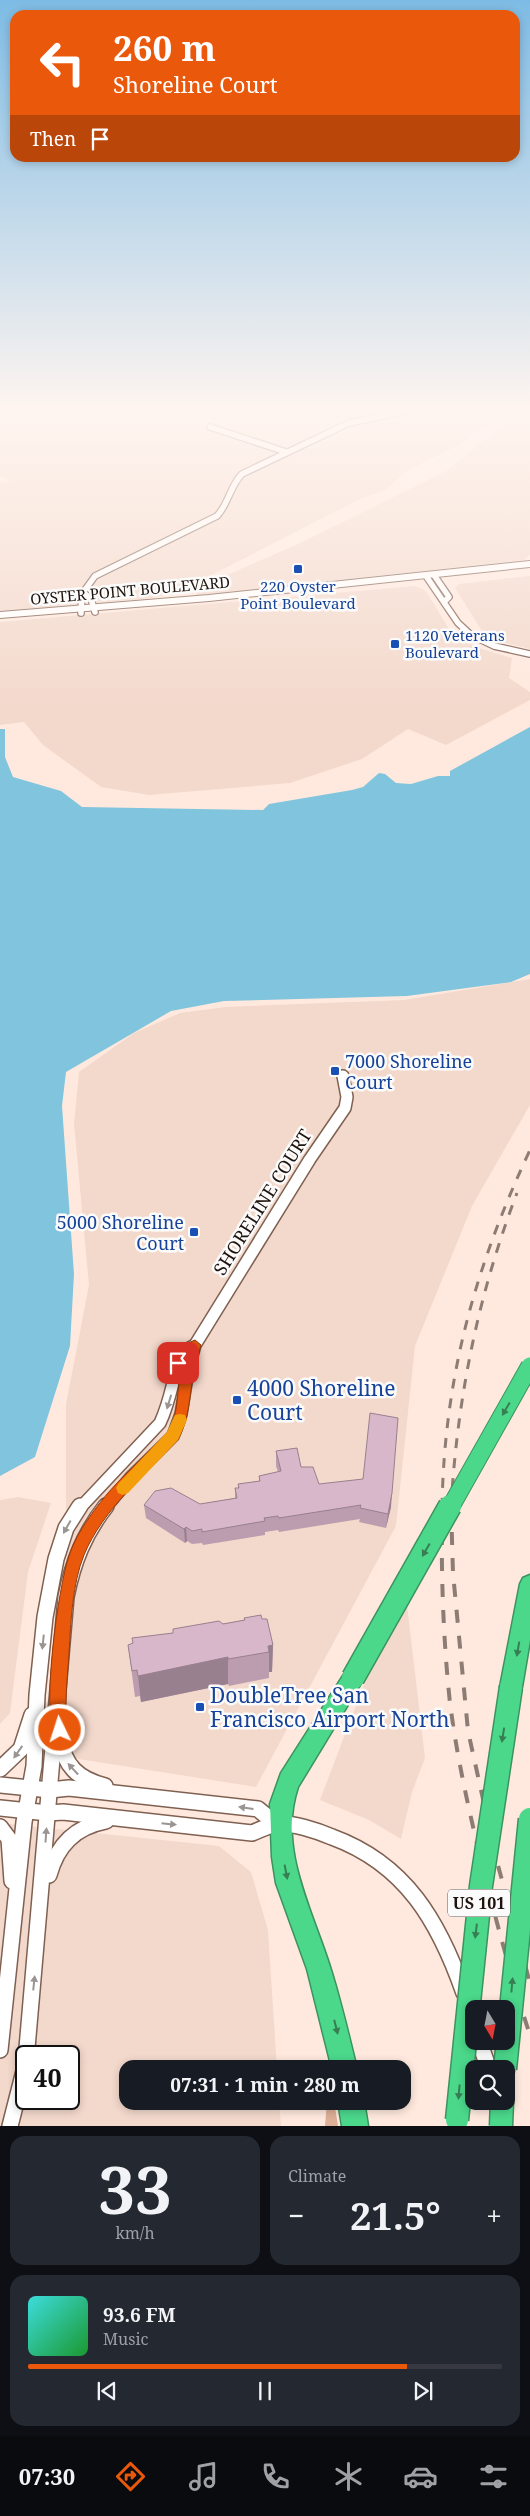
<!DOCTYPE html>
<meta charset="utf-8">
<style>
body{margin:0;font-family:"Noto Serif",serif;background:#242831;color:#f1f3f6;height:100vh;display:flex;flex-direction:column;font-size:19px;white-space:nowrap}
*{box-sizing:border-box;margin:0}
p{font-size:16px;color:#9ea1a6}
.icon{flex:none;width:28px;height:28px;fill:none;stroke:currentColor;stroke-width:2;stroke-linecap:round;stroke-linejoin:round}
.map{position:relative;height:2126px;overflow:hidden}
.panel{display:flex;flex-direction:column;gap:10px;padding:10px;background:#0d0f14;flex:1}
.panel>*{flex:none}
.banner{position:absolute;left:10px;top:10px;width:510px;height:152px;border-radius:15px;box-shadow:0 2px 8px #0003;background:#ea580c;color:#fff;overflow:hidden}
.needle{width:32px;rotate:170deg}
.controls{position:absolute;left:465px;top:2000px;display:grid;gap:10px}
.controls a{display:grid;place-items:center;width:50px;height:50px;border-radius:10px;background:#171b24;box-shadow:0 2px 8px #0003;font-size:25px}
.speed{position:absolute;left:15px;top:2045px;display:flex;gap:10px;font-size:25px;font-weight:700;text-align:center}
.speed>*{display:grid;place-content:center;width:65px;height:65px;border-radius:50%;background:#171b24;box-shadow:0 2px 8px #0003;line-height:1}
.speed .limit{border:2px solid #111;border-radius:8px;background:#fff;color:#111}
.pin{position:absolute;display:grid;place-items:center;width:42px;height:42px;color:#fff;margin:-21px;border-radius:10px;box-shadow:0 2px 8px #0006}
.me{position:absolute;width:55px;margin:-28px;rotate:356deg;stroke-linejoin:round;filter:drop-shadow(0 0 4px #0008)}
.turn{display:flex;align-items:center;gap:18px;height:105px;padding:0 20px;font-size:22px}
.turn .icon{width:65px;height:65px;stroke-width:2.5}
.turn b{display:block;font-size:35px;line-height:42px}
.then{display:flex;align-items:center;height:48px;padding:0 20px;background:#0003;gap:10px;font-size:19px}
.big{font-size:38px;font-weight:700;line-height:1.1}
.panel .widget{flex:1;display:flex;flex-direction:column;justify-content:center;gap:8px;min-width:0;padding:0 18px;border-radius:15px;background:#242831}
.panel .dial{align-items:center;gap:0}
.dial b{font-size:65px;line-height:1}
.song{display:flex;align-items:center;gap:15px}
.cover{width:60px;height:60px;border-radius:8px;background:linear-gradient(135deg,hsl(180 70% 55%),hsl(130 70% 35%))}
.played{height:5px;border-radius:2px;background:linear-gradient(90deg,#ea580c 80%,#363941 80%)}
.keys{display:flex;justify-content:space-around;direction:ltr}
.heat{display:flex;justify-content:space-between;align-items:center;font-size:28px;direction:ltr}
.panel .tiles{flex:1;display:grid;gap:10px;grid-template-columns:1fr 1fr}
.widget:last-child{grid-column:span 2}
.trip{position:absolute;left:119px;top:2060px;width:292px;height:50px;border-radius:15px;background:#171b24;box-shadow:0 2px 8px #0003;font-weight:700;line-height:50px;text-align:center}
.menu{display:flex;height:80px;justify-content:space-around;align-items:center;background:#090b0e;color:#9ea1a6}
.menu .icon{width:35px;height:35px}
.menu .selected{color:#ea580c}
.menu b{font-size:22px;color:#f1f3f6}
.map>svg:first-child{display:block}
.built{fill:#f3d9cc;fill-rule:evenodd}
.green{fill:#dfaf97}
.water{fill:#80c5dd}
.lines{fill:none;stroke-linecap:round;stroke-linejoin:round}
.minor-casing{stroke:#7f6051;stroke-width:8}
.tertiary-far2-casing{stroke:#7f6051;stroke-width:8}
.tertiary-far1-casing{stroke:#7f6051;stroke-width:14}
.tertiary-casing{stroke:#7f6051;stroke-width:18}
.motorway-casing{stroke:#3c935f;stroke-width:3}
.minor{stroke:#fff;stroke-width:5.5}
.tertiary-far2{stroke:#fff;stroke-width:6}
.tertiary-far1{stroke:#fff;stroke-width:11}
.tertiary{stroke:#fff;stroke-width:15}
.motorway{fill:#4bd88b;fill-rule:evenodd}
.rail-far1{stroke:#8d7c74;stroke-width:3;stroke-dasharray:10 10;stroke-linecap:butt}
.rail{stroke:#8d7c74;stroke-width:4;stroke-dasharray:13 13;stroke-linecap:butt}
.motorway-bridge-far1-casing{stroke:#3c935f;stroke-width:19;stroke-linecap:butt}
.motorway-bridge-casing{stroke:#3c935f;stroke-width:25;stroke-linecap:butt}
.motorway-bridge-far1{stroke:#4bd88b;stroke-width:17}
.motorway-bridge{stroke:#4bd88b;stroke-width:22}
.wall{fill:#bb9daf}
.shaded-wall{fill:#98808e}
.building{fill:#d9b7cb;stroke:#98808e}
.oneway{fill:#9a9592}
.oneway2{fill:#377f52}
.route{fill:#ea580c;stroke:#983908}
.slow{fill:#f59e0b}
.transit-dot{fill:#1a4fb4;stroke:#fbfbfb;stroke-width:2}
.labels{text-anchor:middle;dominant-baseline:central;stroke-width:5;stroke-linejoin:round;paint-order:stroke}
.far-transit-label{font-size:15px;fill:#164399;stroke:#fbfbfb}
.far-street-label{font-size:15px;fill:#1f130d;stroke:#fbfbfb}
.shield{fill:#fbfbfb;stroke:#615954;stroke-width:1}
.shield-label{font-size:16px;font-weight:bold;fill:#1f130d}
.transit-label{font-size:18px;fill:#164399;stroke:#fbfbfb;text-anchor:start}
.street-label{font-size:18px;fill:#1f130d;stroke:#fbfbfb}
.near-transit-label{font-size:21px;fill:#164399;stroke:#fbfbfb;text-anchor:start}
</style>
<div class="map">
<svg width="530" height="2126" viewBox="0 0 530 2126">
<rect width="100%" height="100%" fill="#ffe9de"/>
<g class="built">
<polygon points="0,410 507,410 459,445 408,470 385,490 360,499 186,588 154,598 0,611 0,483 10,481 0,476"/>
<polygon points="523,410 530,410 530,555 524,560 196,596 198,589 202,586 296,545 446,471"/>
<polygon points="530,576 530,649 506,643 482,631 455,588 459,584"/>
<polygon points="415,586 426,591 452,634 478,648 512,658 509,678 530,692 530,700 446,745 408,729 362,759 290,783 149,795 101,787 43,745 24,722 0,725 0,622"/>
<polygon points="530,979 530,1105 472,1206 415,1346 396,1526 256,1787 66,1757 66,1404 89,1285 74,1124 79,1072 134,1033 180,1013 225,1007 404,1000"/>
<polygon points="18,1497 51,1503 28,1572 10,1713 0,1724 0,1500"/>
<polygon points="407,1605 425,1758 412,1792 401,1839 369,1820 320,1800 363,1687"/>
<path d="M0,1823L219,1846L251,1872L268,1930L277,2069H128V2101H279L281,2126H0ZM26,2056H69V2099H26Z"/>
</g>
<polygon class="green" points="327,2101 334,2101 338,2126 325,2126"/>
<polygon class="water" points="530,727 530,974 511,982 407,996 224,1001 171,1011 66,1072 62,1106 74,1274 70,1346 35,1457 0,1476 0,729 5,729 5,757 13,777 61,791 82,807 263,810 269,804 352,790 363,787 379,773 385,774 396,783 411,784 438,776 450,776 450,771"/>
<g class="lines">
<defs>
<g id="minor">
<polyline points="210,427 286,452"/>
<polyline points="434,575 449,597 445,601"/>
<polyline points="426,576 458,623 471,635 494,646 530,654"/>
<polyline points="83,592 91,599 95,612"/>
<path d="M81,613L82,594L95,576L217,516C229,503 230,486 242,474L349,423L410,410"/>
</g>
<polyline id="tertiary-far2" points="0,615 209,598 530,564"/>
<g id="tertiary-far1">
<path d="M80,1508L160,1423C171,1400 173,1376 182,1352L195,1345"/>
<polyline points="105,1508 131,1477 173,1436 181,1414 188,1371 195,1345 310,1159 345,1108 347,1097 343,1076"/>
</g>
<g id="tertiary">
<path d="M60,1738C64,1766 78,1779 105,1786"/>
<polyline points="0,1769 21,1749 32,1715"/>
<polyline points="0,1785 50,1790 69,1788 258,1809 276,1824"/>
<path d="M0,1808L48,1813L63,1812L252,1833C260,1830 269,1825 277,1824C291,1822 318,1831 332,1837C406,1864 439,1922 464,1993"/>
<polyline points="0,1827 9,1839 12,1881"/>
<path d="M49,1875C57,1845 75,1827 106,1821"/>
<polyline points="479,2041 489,2069"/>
<polyline points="0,2050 24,1822 34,1766 37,1695 45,1617 56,1559 66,1528 80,1506"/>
<path d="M10,2126L24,2071L27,2048L66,1597C73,1562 84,1534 106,1506"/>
</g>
<g id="motorway">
<polygon points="530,1575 530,1640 522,1687 519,1694 511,1697 503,1694 500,1687 520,1584 523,1578"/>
<path d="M353,1668L360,1671L364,1678L360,1685L298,1787C277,1849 313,1911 331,1970C341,2002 349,2036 357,2069H332L307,1969L276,1883L272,1857L270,1804L281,1773L346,1671Z"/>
<polygon points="338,2101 364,2101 368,2126 342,2126"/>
</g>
</defs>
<use href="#minor" class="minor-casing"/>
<use href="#tertiary-far2" class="tertiary-far2-casing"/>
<use href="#tertiary-far1" class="tertiary-far1-casing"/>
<use href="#tertiary" class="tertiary-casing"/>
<use href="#motorway" class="motorway-casing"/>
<use href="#minor" class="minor"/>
<use href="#tertiary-far2" class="tertiary-far2"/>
<use href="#tertiary-far1" class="tertiary-far1"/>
<use href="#tertiary" class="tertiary"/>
<use href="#motorway" class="motorway"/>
<g class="rail-far1">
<path d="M442,1508C444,1378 475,1267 530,1150"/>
<path d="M451,1508C457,1399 478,1295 517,1193"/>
</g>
<g class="rail">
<path d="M442,1506C441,1572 443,1638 450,1703C458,1766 473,1828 488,1889C501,1938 514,1987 530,2035"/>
<polyline points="451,1506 453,1573 468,1731 496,1858 530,1983"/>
</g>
<defs>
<polyline id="motorway-bridge-far1" points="450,1508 530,1366"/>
<g id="motorway-bridge">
<polyline points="353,1678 450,1506"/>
<polyline points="505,2069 530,1819"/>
<polyline points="457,2120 481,1886 511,1687"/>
<polyline points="501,2126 502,2101"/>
</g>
</defs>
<use href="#motorway-bridge-far1" class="motorway-bridge-far1-casing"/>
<use href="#motorway-bridge" class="motorway-bridge-casing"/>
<use href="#motorway-bridge-far1" class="motorway-bridge-far1"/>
<use href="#motorway-bridge" class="motorway-bridge"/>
</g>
<g class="wall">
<polygon points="276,1451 301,1467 319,1484 391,1507 386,1528 359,1522 360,1519 279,1532 278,1530 265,1532 265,1535 203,1545 202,1543 192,1544 187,1541 185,1543 146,1518 144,1505 200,1504 235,1498 235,1488 238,1488 238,1484 259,1481 259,1476 278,1472 276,1466"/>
<polygon points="244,1618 262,1619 273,1645 272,1672 269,1672 269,1678 229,1686 228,1684 141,1702 140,1696 135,1697 128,1645 173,1633 244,1620"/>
</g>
<g class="shaded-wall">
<polygon points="392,1493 391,1507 386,1528 388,1514"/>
<polygon points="186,1527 187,1541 185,1543 184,1529"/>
<polygon points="273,1645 272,1672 269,1672 269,1652 268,1646"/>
<polygon points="228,1657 228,1684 141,1702 138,1676"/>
</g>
<g class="building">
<polygon points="370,1413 398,1418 392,1493 388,1514 360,1508 361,1505 279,1518 278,1516 264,1518 265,1521 202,1532 202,1529 192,1531 186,1527 184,1529 144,1505 155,1491 171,1488 200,1504 237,1498 235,1488 239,1488 238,1484 260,1481 259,1476 281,1471 276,1451 297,1448 301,1467 313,1467 319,1484 363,1479"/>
<polygon points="261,1615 262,1619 267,1619 273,1645 268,1646 269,1652 228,1659 228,1657 138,1676 137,1670 132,1671 128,1645 133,1643 132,1638 173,1633 173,1629 219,1621 223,1624 245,1620 244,1618"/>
</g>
<defs><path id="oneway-solid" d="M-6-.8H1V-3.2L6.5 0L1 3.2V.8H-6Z" transform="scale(1.25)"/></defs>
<g class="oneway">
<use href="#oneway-solid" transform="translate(169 1402) rotate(107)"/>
<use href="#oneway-solid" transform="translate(67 1527) rotate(119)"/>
<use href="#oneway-solid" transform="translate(43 1642) rotate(96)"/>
<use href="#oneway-solid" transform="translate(18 1752) rotate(125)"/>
<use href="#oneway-solid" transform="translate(73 1769) rotate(-133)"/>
<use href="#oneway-solid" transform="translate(246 1808) rotate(-172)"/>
<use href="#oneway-solid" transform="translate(169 1824) rotate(6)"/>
<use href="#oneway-solid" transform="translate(46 1835) rotate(-86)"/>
<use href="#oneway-solid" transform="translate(34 1983) rotate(-84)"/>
</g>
<g class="oneway2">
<use href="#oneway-solid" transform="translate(506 1409) rotate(120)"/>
<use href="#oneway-solid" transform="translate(426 1550) rotate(120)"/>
<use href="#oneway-solid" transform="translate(518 1649) rotate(100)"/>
<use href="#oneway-solid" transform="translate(503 1735) rotate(99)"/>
<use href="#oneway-solid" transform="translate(286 1872) rotate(79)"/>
<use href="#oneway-solid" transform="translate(476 1931) rotate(97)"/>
<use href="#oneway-solid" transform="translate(512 1985) rotate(-85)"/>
<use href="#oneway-solid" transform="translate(336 2027) rotate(76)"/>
<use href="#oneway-solid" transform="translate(459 2092) rotate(95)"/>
</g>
<linearGradient id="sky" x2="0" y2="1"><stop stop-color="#7ebbe4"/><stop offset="0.58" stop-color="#fff5f0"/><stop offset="1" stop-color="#fff5f0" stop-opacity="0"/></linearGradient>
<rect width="530" height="708" fill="url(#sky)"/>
<path class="route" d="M195,1340L201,1345C199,1354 196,1363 194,1372C189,1396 190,1418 178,1440C145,1475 103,1509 84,1555C72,1585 71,1621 69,1653C68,1670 66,1688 66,1706C66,1716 70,1727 66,1736L60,1738L54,1736C42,1708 58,1587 69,1556C75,1537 87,1520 99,1504C114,1484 134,1467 151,1449C157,1443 165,1437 169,1430C180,1411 176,1387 182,1367L173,1366L171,1363L177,1348Z"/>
<polygon class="slow" points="180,1414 185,1415 187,1420 178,1440 128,1493 123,1495 118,1493 116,1488 118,1484 167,1432 175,1415"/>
<g class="transit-dot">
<rect x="293" y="564" width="10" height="10" rx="2.5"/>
<rect x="390" y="639" width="10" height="10" rx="2.5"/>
<rect x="330" y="1066" width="10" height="10" rx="2.5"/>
<rect x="189" y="1227" width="10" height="10" rx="2.5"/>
<rect x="232" y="1395" width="10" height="10" rx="2.5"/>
<rect x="195" y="1702" width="10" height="10" rx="2.5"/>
</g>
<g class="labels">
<g class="far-transit-label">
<text x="298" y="586">220 Oyster<tspan x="298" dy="17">Point Boulevard</tspan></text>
<text x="405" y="635" text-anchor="start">1120 Veterans<tspan x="405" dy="17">Boulevard</tspan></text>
</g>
<g class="far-street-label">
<text transform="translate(130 590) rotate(-5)">OYSTER POINT BOULEVARD</text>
</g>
<rect class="shield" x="448" y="1889.5" width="62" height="27" rx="4"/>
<g class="shield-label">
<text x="479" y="1903">US 101</text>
</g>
<g class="transit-label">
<text x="345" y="1061">7000 Shoreline<tspan x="345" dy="21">Court</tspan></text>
<text x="184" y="1222" text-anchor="end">5000 Shoreline<tspan x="184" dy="21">Court</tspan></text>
</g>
<g class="street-label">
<text transform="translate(262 1202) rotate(-58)">SHORELINE COURT</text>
</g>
<g class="near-transit-label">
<text x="247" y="1388">4000 Shoreline<tspan x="247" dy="24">Court</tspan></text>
<text x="210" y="1695">DoubleTree San<tspan x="210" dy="24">Francisco Airport North</tspan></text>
</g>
</g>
</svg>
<div class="controls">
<a><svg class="needle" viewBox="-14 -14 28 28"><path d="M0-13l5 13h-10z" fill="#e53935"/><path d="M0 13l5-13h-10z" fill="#9ea1a6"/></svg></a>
<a><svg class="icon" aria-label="search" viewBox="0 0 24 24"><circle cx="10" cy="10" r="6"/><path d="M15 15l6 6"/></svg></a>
</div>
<div class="speed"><div class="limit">40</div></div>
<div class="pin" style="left:178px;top:1363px;background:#d93025"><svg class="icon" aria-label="arrive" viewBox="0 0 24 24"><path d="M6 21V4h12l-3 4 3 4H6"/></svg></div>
<svg class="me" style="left:60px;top:1730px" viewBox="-20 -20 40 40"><circle r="17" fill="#ea580c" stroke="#fff" stroke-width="3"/><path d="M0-11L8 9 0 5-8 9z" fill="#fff"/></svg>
<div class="trip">07:31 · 1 min · 280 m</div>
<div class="banner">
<div class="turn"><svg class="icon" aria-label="left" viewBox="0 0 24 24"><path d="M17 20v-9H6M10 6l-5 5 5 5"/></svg><div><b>260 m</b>Shoreline Court</div></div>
<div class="then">Then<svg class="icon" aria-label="arrive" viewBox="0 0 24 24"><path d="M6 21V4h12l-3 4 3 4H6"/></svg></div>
</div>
</div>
<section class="panel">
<div class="tiles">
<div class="widget dial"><b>33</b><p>km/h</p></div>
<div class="widget"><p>Climate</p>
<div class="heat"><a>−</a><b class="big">21.5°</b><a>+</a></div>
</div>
<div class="widget">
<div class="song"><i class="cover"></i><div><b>93.6 FM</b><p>Music</p></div></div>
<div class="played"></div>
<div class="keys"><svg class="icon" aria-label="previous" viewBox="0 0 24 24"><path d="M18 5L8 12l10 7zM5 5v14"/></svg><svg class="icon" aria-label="pause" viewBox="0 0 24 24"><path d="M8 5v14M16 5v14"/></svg><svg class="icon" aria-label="next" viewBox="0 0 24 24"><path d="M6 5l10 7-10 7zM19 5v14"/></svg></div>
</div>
</div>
</section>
<nav class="menu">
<b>07:30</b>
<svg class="icon selected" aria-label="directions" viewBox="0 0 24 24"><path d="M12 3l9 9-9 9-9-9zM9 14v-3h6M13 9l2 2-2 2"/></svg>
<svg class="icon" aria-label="music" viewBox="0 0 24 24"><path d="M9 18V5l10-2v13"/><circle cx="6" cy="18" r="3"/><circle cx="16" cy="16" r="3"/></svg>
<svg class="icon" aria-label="phone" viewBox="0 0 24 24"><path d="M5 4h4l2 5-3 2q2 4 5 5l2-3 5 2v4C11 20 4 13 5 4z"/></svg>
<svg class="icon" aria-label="climate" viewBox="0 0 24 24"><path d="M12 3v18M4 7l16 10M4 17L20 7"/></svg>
<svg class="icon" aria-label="car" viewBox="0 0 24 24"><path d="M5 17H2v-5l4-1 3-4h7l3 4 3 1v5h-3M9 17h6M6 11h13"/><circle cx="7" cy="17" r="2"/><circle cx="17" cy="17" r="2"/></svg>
<svg class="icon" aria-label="filters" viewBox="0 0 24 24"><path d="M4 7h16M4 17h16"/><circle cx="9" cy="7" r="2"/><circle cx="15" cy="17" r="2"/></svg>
</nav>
